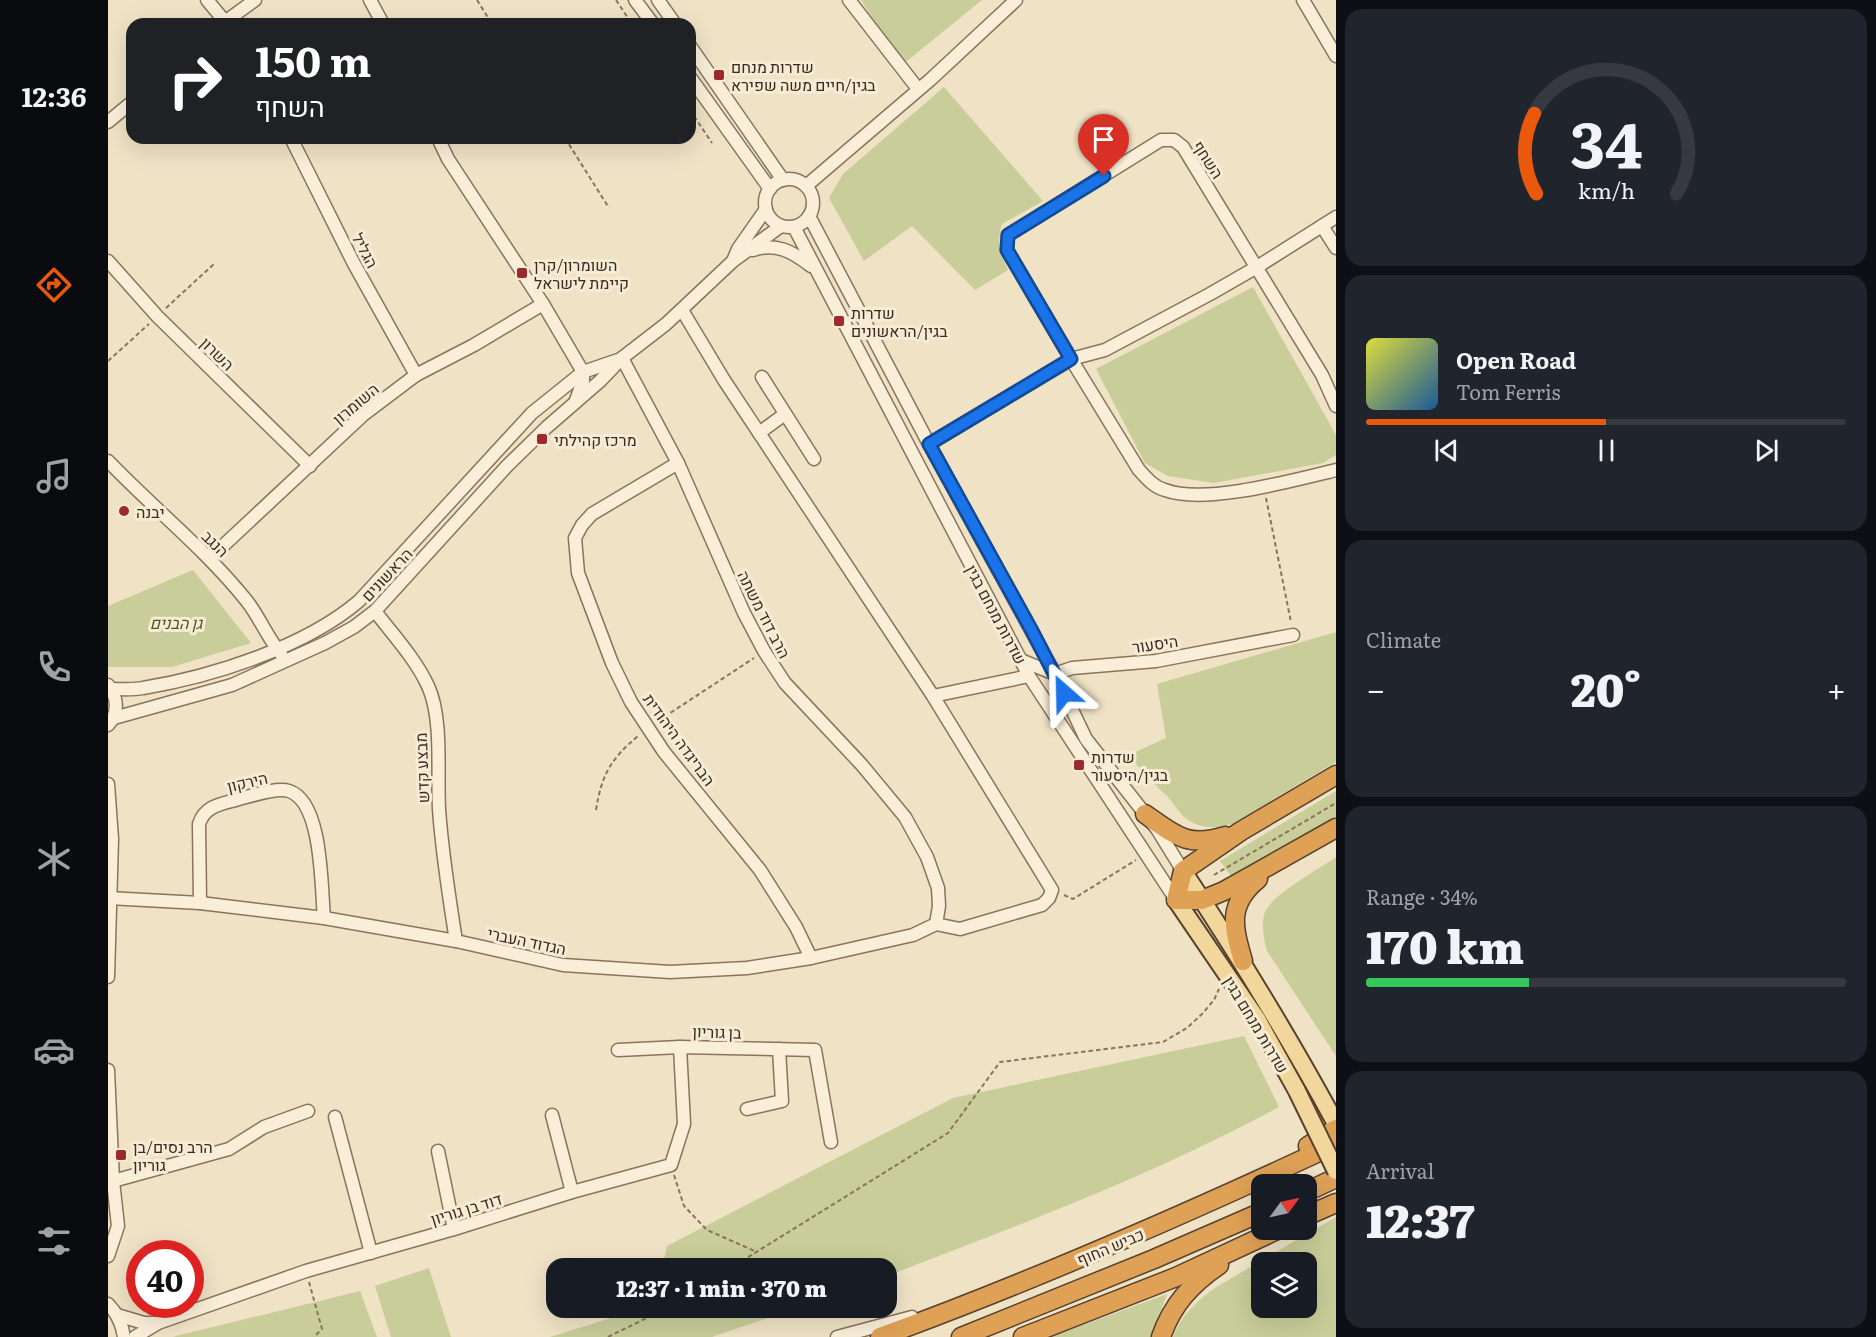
<!DOCTYPE html>
<meta charset="utf-8">
<style>
body{margin:0;font-family:Literata,Heebo,serif;background:#20242c;color:#f1f3f6;height:100vh;display:flex;flex-direction:column;font-size:22px;white-space:nowrap}
*{box-sizing:border-box;margin:0}
p{font-size:20px;color:#9ea1a6}
.icon{flex:none;width:33px;height:33px;fill:none;stroke:currentColor;stroke-width:2;stroke-linecap:round;stroke-linejoin:round}
.map{position:relative;flex:1;overflow:hidden}
.details{display:flex;flex-direction:column;gap:9px;padding:9px;background:#0d0f14;width:540px}
.details>*{flex:none}
.guide{position:absolute;left:18px;top:18px;width:570px;height:126px;border-radius:18px;box-shadow:0 6px 24px #0002;background:#202124;color:#fff;overflow:hidden}
.needle{width:39px;rotate:57deg}
.tools{position:absolute;left:1143px;top:1174px;display:grid;gap:12px}
.tools a{display:grid;place-items:center;width:66px;height:66px;border-radius:12px;background:#171b24;box-shadow:0 6px 24px #0002;font-size:30px}
.speed{position:absolute;left:18px;top:1240px;display:flex;gap:12px;font-size:30px;font-weight:700;text-align:center}
.speed>*{display:grid;place-content:center;width:78px;height:78px;border-radius:50%;background:#171b24;box-shadow:0 6px 24px #0002;line-height:1}
.speed .limit{border:9px solid #d22;background:#fff;color:#111}
.pin{position:absolute;display:grid;place-items:center;width:51px;height:51px;color:#fff;margin:-62px -26px;border-radius:50% 50% 50% 0;rotate:-45deg;box-shadow:0 0 6px #0007}
.pin .icon{rotate:45deg}
.me{position:absolute;width:66px;margin:-33px;rotate:335deg;stroke-linejoin:round;filter:drop-shadow(0 0 4px #0008)}
.turn{display:flex;align-items:center;gap:21px;height:126px;padding:0 30px;font-size:27px}
.turn .icon{width:78px;height:78px;stroke-width:2.5}
.turn b{display:block;font-size:42px;line-height:51px}
.big{font-size:45px;font-weight:800;line-height:1.1}
.details .tile{flex:1;display:flex;flex-direction:column;justify-content:center;gap:9px;min-width:0;padding:0 21px;border-radius:18px;background:#20242c}
.details .dial{align-items:center;gap:0}
.dial svg{height:156px;overflow:visible;fill:none;stroke:#363941;stroke-width:7;stroke-linecap:round;text-anchor:middle}
.dial text{fill:#f1f3f6;stroke:none}
.song{display:flex;align-items:center;gap:18px}
.cover{width:72px;height:72px;border-radius:9px;background:linear-gradient(135deg,hsl(60 70% 55%),hsl(210 70% 35%))}
.played{height:6px;border-radius:3px;background:linear-gradient(90deg,#ea580c 50%,#363941 50%)}
.keys{display:flex;justify-content:space-around;direction:ltr}
.heat{display:flex;justify-content:space-between;align-items:center;font-size:33px;direction:ltr}
.charge{height:9px;border-radius:4px;background:linear-gradient(90deg,#34c759 34%,#363941 0)}
.trip{position:absolute;left:438px;top:1258px;width:351px;height:60px;border-radius:18px;background:#171b24;box-shadow:0 6px 24px #0002;font-weight:800;line-height:60px;text-align:center}
main{display:flex;flex:1;min-height:0}
.dock{display:flex;flex-direction:column;width:108px;justify-content:space-around;align-items:center;background:#090b0e;color:#9ea1a6}
.dock .icon{width:42px;height:42px}
.dock .active{color:#ea580c}
.dock b{font-size:27px;color:#f1f3f6}
.map>svg:first-child{display:block}
.green{fill:#c8cd99;fill-rule:evenodd}
.lines{fill:none;stroke-linecap:round;stroke-linejoin:round}
.minor-casing{stroke:#8a745b;stroke-width:15}
.major-casing{stroke:#58422f;stroke-width:20}
.highway-casing{stroke:#58422f;stroke-width:21}
.path{stroke:#8a745b;stroke-width:2;stroke-dasharray:4.5 3;stroke-linecap:butt}
.minor{stroke:#f9efd9;stroke-width:12}
.major{stroke:#f2d79d;stroke-width:16}
.highway{stroke:#dea156;stroke-width:18}
.major-bridge-casing{stroke:#58422f;stroke-width:20;stroke-linecap:butt}
.major-bridge{stroke:#f2d79d;stroke-width:16}
.route-casing{stroke:#114b97;stroke-width:15}
.route{stroke:#1a73e8;stroke-width:10}
.poi-dot{fill:#9a2a2c;stroke:#f6ecd5;stroke-width:2}
.labels{text-anchor:middle;dominant-baseline:central;stroke-width:6;stroke-linejoin:round;paint-order:stroke}
.poi-label{font-size:16px;fill:#3a2c1f;stroke:#f6ecd5;text-anchor:start}
.street-label{font-size:16px;fill:#3a2c1f;stroke:#f6ecd5}
.park-label{font-size:16px;font-style:italic;fill:#4b5725;stroke:#f6ecd5}
</style>
<main>
<nav class="dock">
<b>12:36</b>
<svg class="icon active" aria-label="directions" viewBox="0 0 24 24"><path d="M12 3l9 9-9 9-9-9zM9 14v-3h6M13 9l2 2-2 2"/></svg>
<svg class="icon" aria-label="music" viewBox="0 0 24 24"><path d="M9 18V5l10-2v13"/><circle cx="6" cy="18" r="3"/><circle cx="16" cy="16" r="3"/></svg>
<svg class="icon" aria-label="phone" viewBox="0 0 24 24"><path d="M5 4h4l2 5-3 2q2 4 5 5l2-3 5 2v4C11 20 4 13 5 4z"/></svg>
<svg class="icon" aria-label="climate" viewBox="0 0 24 24"><path d="M12 3v18M4 7l16 10M4 17L20 7"/></svg>
<svg class="icon" aria-label="car" viewBox="0 0 24 24"><path d="M5 17H2v-5l4-1 3-4h7l3 4 3 1v5h-3M9 17h6M6 11h13"/><circle cx="7" cy="17" r="2"/><circle cx="17" cy="17" r="2"/></svg>
<svg class="icon" aria-label="filters" viewBox="0 0 24 24"><path d="M4 7h16M4 17h16"/><circle cx="9" cy="7" r="2"/><circle cx="15" cy="17" r="2"/></svg>
</nav>
<div class="map">
<svg width="1228" height="1337" viewBox="0 0 1228 1337">
<rect width="100%" height="100%" fill="#efe2c5"/>
<g class="green">
<polygon points="753,0 874,0 794,65"/>
<path d="M836,87L935,201L894,224C888,242 893,254 900,270L867,290L804,226L756,261L721,198L735,174Z"/>
<polygon points="1145,287 1228,435 1228,455 1215,463 1106,483 1060,476 1037,463 988,369"/>
<polygon points="85,570 143,643 64,667 0,667 0,606"/>
<path d="M1228,632V762L1124,824C1106,829 1090,829 1075,816C1069,810 1066,803 1060,797C1046,784 1033,771 1021,755L1058,738L1049,684Z"/>
<polygon points="1228,791 1228,817 1145,866 1123,876 1112,861"/>
<path d="M1228,857V1056L1159,951C1156,939 1152,922 1158,910C1167,893 1211,869 1228,857Z"/>
<path d="M1136,1036L1171,1107C1045,1175 912,1225 779,1276L778,1269H554L559,1246L845,1098Z"/>
<path d="M1228,1217V1337H1065C1072,1316 1092,1298 1110,1286ZM1154,1263H1198V1308H1154Z"/>
<polygon points="321,1268 343,1337 283,1337 267,1286"/>
<polygon points="252,1291 269,1337 65,1337 72,1335"/>
<polygon points="1059,1294 1043,1337 943,1337"/>
<polygon points="535,1308 689,1308 604,1337 442,1337"/>
</g>
<g class="lines">
<defs>
<g id="minor">
<polyline points="99,0 119,24"/>
<polyline points="262,0 275,24"/>
<polyline points="527,0 545,24"/>
<polyline points="550,0 567,24"/>
<polyline points="741,0 810,89"/>
<polyline points="1195,0 1228,56"/>
<polyline points="114,24 147,0"/>
<polyline points="582,46 675,180"/>
<polyline points="582,77 662,189"/>
<polyline points="0,122 24,102"/>
<polyline points="183,138 245,262 308,375"/>
<polyline points="330,138 340,159 435,304 475,372 475,381 468,400"/>
<circle cx="681" cy="203" r="24"/>
<polyline points="698,186 822,80 908,0"/>
<polyline points="701,216 821,444 947,674 978,739 1049,829 1075,871"/>
<polyline points="1214,226 1228,248"/>
<polyline points="686,227 921,676 1068,900"/>
<path d="M645,250C668,242 685,252 703,266"/>
<polyline points="0,261 49,316 202,466"/>
<polyline points="625,261 630,249 658,209"/>
<polyline points="574,310 616,380 825,696 944,890 941,898 934,905 852,929 828,924"/>
<polyline points="514,358 570,463 636,613 656,651 677,683 753,764 797,817 819,857 830,888 831,906 828,924"/>
<polyline points="654,377 706,459"/>
<path d="M1228,406L1214,375L1075,147L1066,140H1053L900,235L899,250L963,359L1031,470C1039,479 1046,487 1057,490C1097,505 1186,480 1228,470"/>
<polyline points="651,433 677,414"/>
<polyline points="821,444 963,359 997,350 1102,294 1149,267 1228,217"/>
<path d="M0,461C45,508 97,549 138,600C151,616 159,637 173,654"/>
<polyline points="570,463 484,514 474,525 467,538 470,573 504,663 523,702 556,752 652,870 688,927 703,958"/>
<polyline points="102,558 255,415 308,375 366,345 435,304"/>
<path d="M267,611C285,635 307,658 320,686C335,718 329,773 331,809C334,853 341,897 348,941"/>
<polyline points="915,661 947,674 964,668 1048,661 1185,635"/>
<path d="M0,685C10,698 11,713 0,725"/>
<path d="M3,689C14,689 25,690 35,688C106,676 197,647 251,601L424,413L475,372L510,360"/>
<polyline points="825,696 921,676"/>
<polyline points="6,718 124,685 217,643 246,627 267,611 399,466 439,427 492,381 514,358 558,324 625,261 673,226"/>
<polyline points="0,784 4,839 0,977"/>
<polyline points="0,898 92,903 216,918 348,941 455,965 562,972 639,968 703,958 805,935 828,924"/>
<path d="M92,903L91,824C97,805 114,804 131,799C143,796 169,787 181,791C215,802 213,888 216,918"/>
<polyline points="510,1050 572,1047 707,1050 723,1142"/>
<polyline points="0,1070 5,1181 10,1226 0,1256"/>
<polyline points="639,1109 674,1101 671,1049"/>
<polyline points="444,1115 464,1192"/>
<polyline points="227,1117 263,1253"/>
<polyline points="330,1151 346,1229"/>
<polyline points="5,1181 121,1149 156,1127 200,1111"/>
<path d="M0,1304C10,1314 14,1324 16,1337"/>
<polyline points="9,1315 36,1323 48,1323"/>
<polyline points="27,1337 50,1323 198,1271 346,1229 464,1192 563,1165 576,1124 572,1047"/>
<polyline points="729,1337 804,1317"/>
</g>
<g id="major">
<path d="M1075,871C1130,954 1181,1037 1228,1124"/>
<polyline points="1068,900 1149,1019 1189,1091"/>
</g>
<g id="highway">
<polyline points="1228,775 1133,831 1075,871 1068,900 1094,900 1116,891 1228,828"/>
<path d="M1037,814C1067,835 1079,848 1117,836"/>
<path d="M1135,961C1125,927 1119,904 1150,879"/>
<polyline points="1200,1146 1228,1129"/>
<polyline points="1198,1192 1228,1178"/>
<polyline points="1198,1216 1228,1203"/>
<path d="M772,1337C928,1280 1078,1214 1228,1144"/>
<polyline points="853,1337 1046,1259 1154,1212"/>
<polyline points="915,1337 1068,1277 1169,1230"/>
<path d="M1053,1337C1064,1305 1083,1284 1111,1265"/>
</g>
</defs>
<use href="#minor" class="minor-casing"/>
<use href="#major" class="major-casing"/>
<use href="#highway" class="highway-casing"/>
<g class="path">
<polyline points="369,0 384,24"/>
<polyline points="508,0 524,24"/>
<polyline points="582,110 604,143"/>
<polyline points="457,138 501,208"/>
<polyline points="58,308 107,263"/>
<polyline points="0,361 41,324"/>
<polyline points="1158,498 1183,622"/>
<polyline points="550,721 646,658"/>
<path d="M488,810C494,773 503,759 531,735"/>
<polyline points="1106,875 1228,803"/>
<polyline points="956,895 965,899 1028,860"/>
<polyline points="566,1175 576,1206 599,1230 649,1252"/>
<polyline points="621,1269 840,1133 892,1062 1055,1042 1079,1028 1094,1014 1106,1000 1111,989"/>
<polyline points="201,1282 214,1329 206,1337"/>
<polyline points="500,1337 559,1308"/>
</g>
<use href="#minor" class="minor"/>
<use href="#major" class="major"/>
<use href="#highway" class="highway"/>
<defs>
<polyline id="major-bridge" points="1189,1091 1228,1171"/>
</defs>
<use href="#major-bridge" class="major-bridge-casing"/>
<use href="#major-bridge" class="major-bridge"/>
</g>
<g class="lines">
<defs>
<polyline id="route" points="956,693 923,629 821,444 963,359 899,250 900,235 996,176"/>
</defs>
<use href="#route" class="route-casing"/>
<use href="#route" class="route"/>
</g>
<g class="poi-dot">
<rect x="605" y="69" width="12" height="12" rx="3"/>
<rect x="408" y="267" width="12" height="12" rx="3"/>
<rect x="725" y="315" width="12" height="12" rx="3"/>
<rect x="428" y="433" width="12" height="12" rx="3"/>
<circle cx="16" cy="511" r="6"/>
<rect x="965" y="759" width="12" height="12" rx="3"/>
<rect x="7" y="1149" width="12" height="12" rx="3"/>
</g>
<g class="labels">
<g class="poi-label">
<text x="623" y="66">שדרות מנחם<tspan x="623" dy="18">בגין/חיים משה שפירא</tspan></text>
<text x="426" y="264">השומרון/קרן<tspan x="426" dy="18">קיימת לישראל</tspan></text>
<text x="743" y="312">שדרות<tspan x="743" dy="18">בגין/הראשונים</tspan></text>
<text x="446" y="439">מרכז קהילתי</text>
<text x="28" y="511">יבנה</text>
<text x="983" y="756">שדרות<tspan x="983" dy="18">בגין/היסעור</tspan></text>
<text x="25" y="1146">הרב נסים/בן<tspan x="25" dy="18">גוריון</tspan></text>
</g>
<g class="street-label">
<text transform="translate(1101 159) rotate(57)">השחף</text>
<text transform="translate(258 250) rotate(62)">הגליל</text>
<text transform="translate(110 353) rotate(44)">השרון</text>
<text transform="translate(247 403) rotate(-40)">השומרון</text>
<text transform="translate(108 543) rotate(45)">הנגב</text>
<text transform="translate(278 574) rotate(-47)">הראשונים</text>
<text transform="translate(657 614) rotate(63)">הרב דוד משתה</text>
<text transform="translate(889 614) rotate(62)">שדרות מנחם בגין</text>
<text transform="translate(1047 643) rotate(-8)">היסעור</text>
<text transform="translate(572 739) rotate(54)">הבריגדה היהודית</text>
<text transform="translate(313 768) rotate(-92)">מבצע קדש</text>
<text transform="translate(139 781) rotate(-13)">הירקון</text>
<text transform="translate(419 940) rotate(12)">הגדוד העברי</text>
<text transform="translate(1149 1024) rotate(59)">שדרות מנחם בגין</text>
<text transform="translate(609 1031) rotate(2)">בן גוריון</text>
<text transform="translate(358 1208) rotate(-17)">דוד בן גוריון</text>
<text transform="translate(1002 1246) rotate(-23)">כביש החוף</text>
</g>
<g class="park-label">
<text x="68" y="622">גן הבנים</text>
</g>
</g>
</svg>
<div class="tools">
<a><svg class="needle" viewBox="-14 -14 28 28"><path d="M0-13l5 13h-10z" fill="#e53935"/><path d="M0 13l5-13h-10z" fill="#9ea1a6"/></svg></a>
<a><svg class="icon" aria-label="layers" viewBox="0 0 24 24"><path d="M12 4l9 5-9 5-9-5zM3 14l9 5 9-5"/></svg></a>
</div>
<div class="speed"><div class="limit">40</div></div>
<div class="pin" style="left:996px;top:176px;background:#d93025"><svg class="icon" aria-label="arrive" viewBox="0 0 24 24"><path d="M6 21V4h12l-3 4 3 4H6"/></svg></div>
<svg class="me" style="left:956px;top:693px" viewBox="-20 -20 40 40"><path d="M0-17L14 15 0 8-14 15z" fill="#1a73e8" stroke="#fff" stroke-width="4"/></svg>
<div class="trip">12:37 · 1 min · 370 m</div>
<div class="guide">
<div class="turn"><svg class="icon" aria-label="right" viewBox="0 0 24 24"><path d="M7 20v-9h11M14 6l5 5-5 5"/></svg><div><b>150 m</b>השחף</div></div>
</div>
</div>
<section class="details">
<div class="tile dial"><svg viewBox="0 0 100 80">
<path d="M14 69A42 42 0 1 1 86 69"/>
<path d="M14 69A42 42 0 0 1 13 28" stroke="#ea580c"/>
<text x="50" y="56" font-size="32" font-weight="700">34</text>
<text x="50" y="72" font-size="11">km/h</text>
</svg></div>
<div class="tile">
<div class="song"><i class="cover"></i><div><b>Open Road</b><p>Tom Ferris</p></div></div>
<div class="played"></div>
<div class="keys"><svg class="icon" aria-label="previous" viewBox="0 0 24 24"><path d="M18 5L8 12l10 7zM5 5v14"/></svg><svg class="icon" aria-label="pause" viewBox="0 0 24 24"><path d="M8 5v14M16 5v14"/></svg><svg class="icon" aria-label="next" viewBox="0 0 24 24"><path d="M6 5l10 7-10 7zM19 5v14"/></svg></div>
</div>
<div class="tile"><p>Climate</p>
<div class="heat"><a>−</a><b class="big">20°</b><a>+</a></div>
</div>
<div class="tile"><p>Range · 34%</p><b class="big">170 km</b><div class="charge"></div></div>
<div class="tile"><p>Arrival</p><b class="big">12:37</b></div>
</section>
</main>
